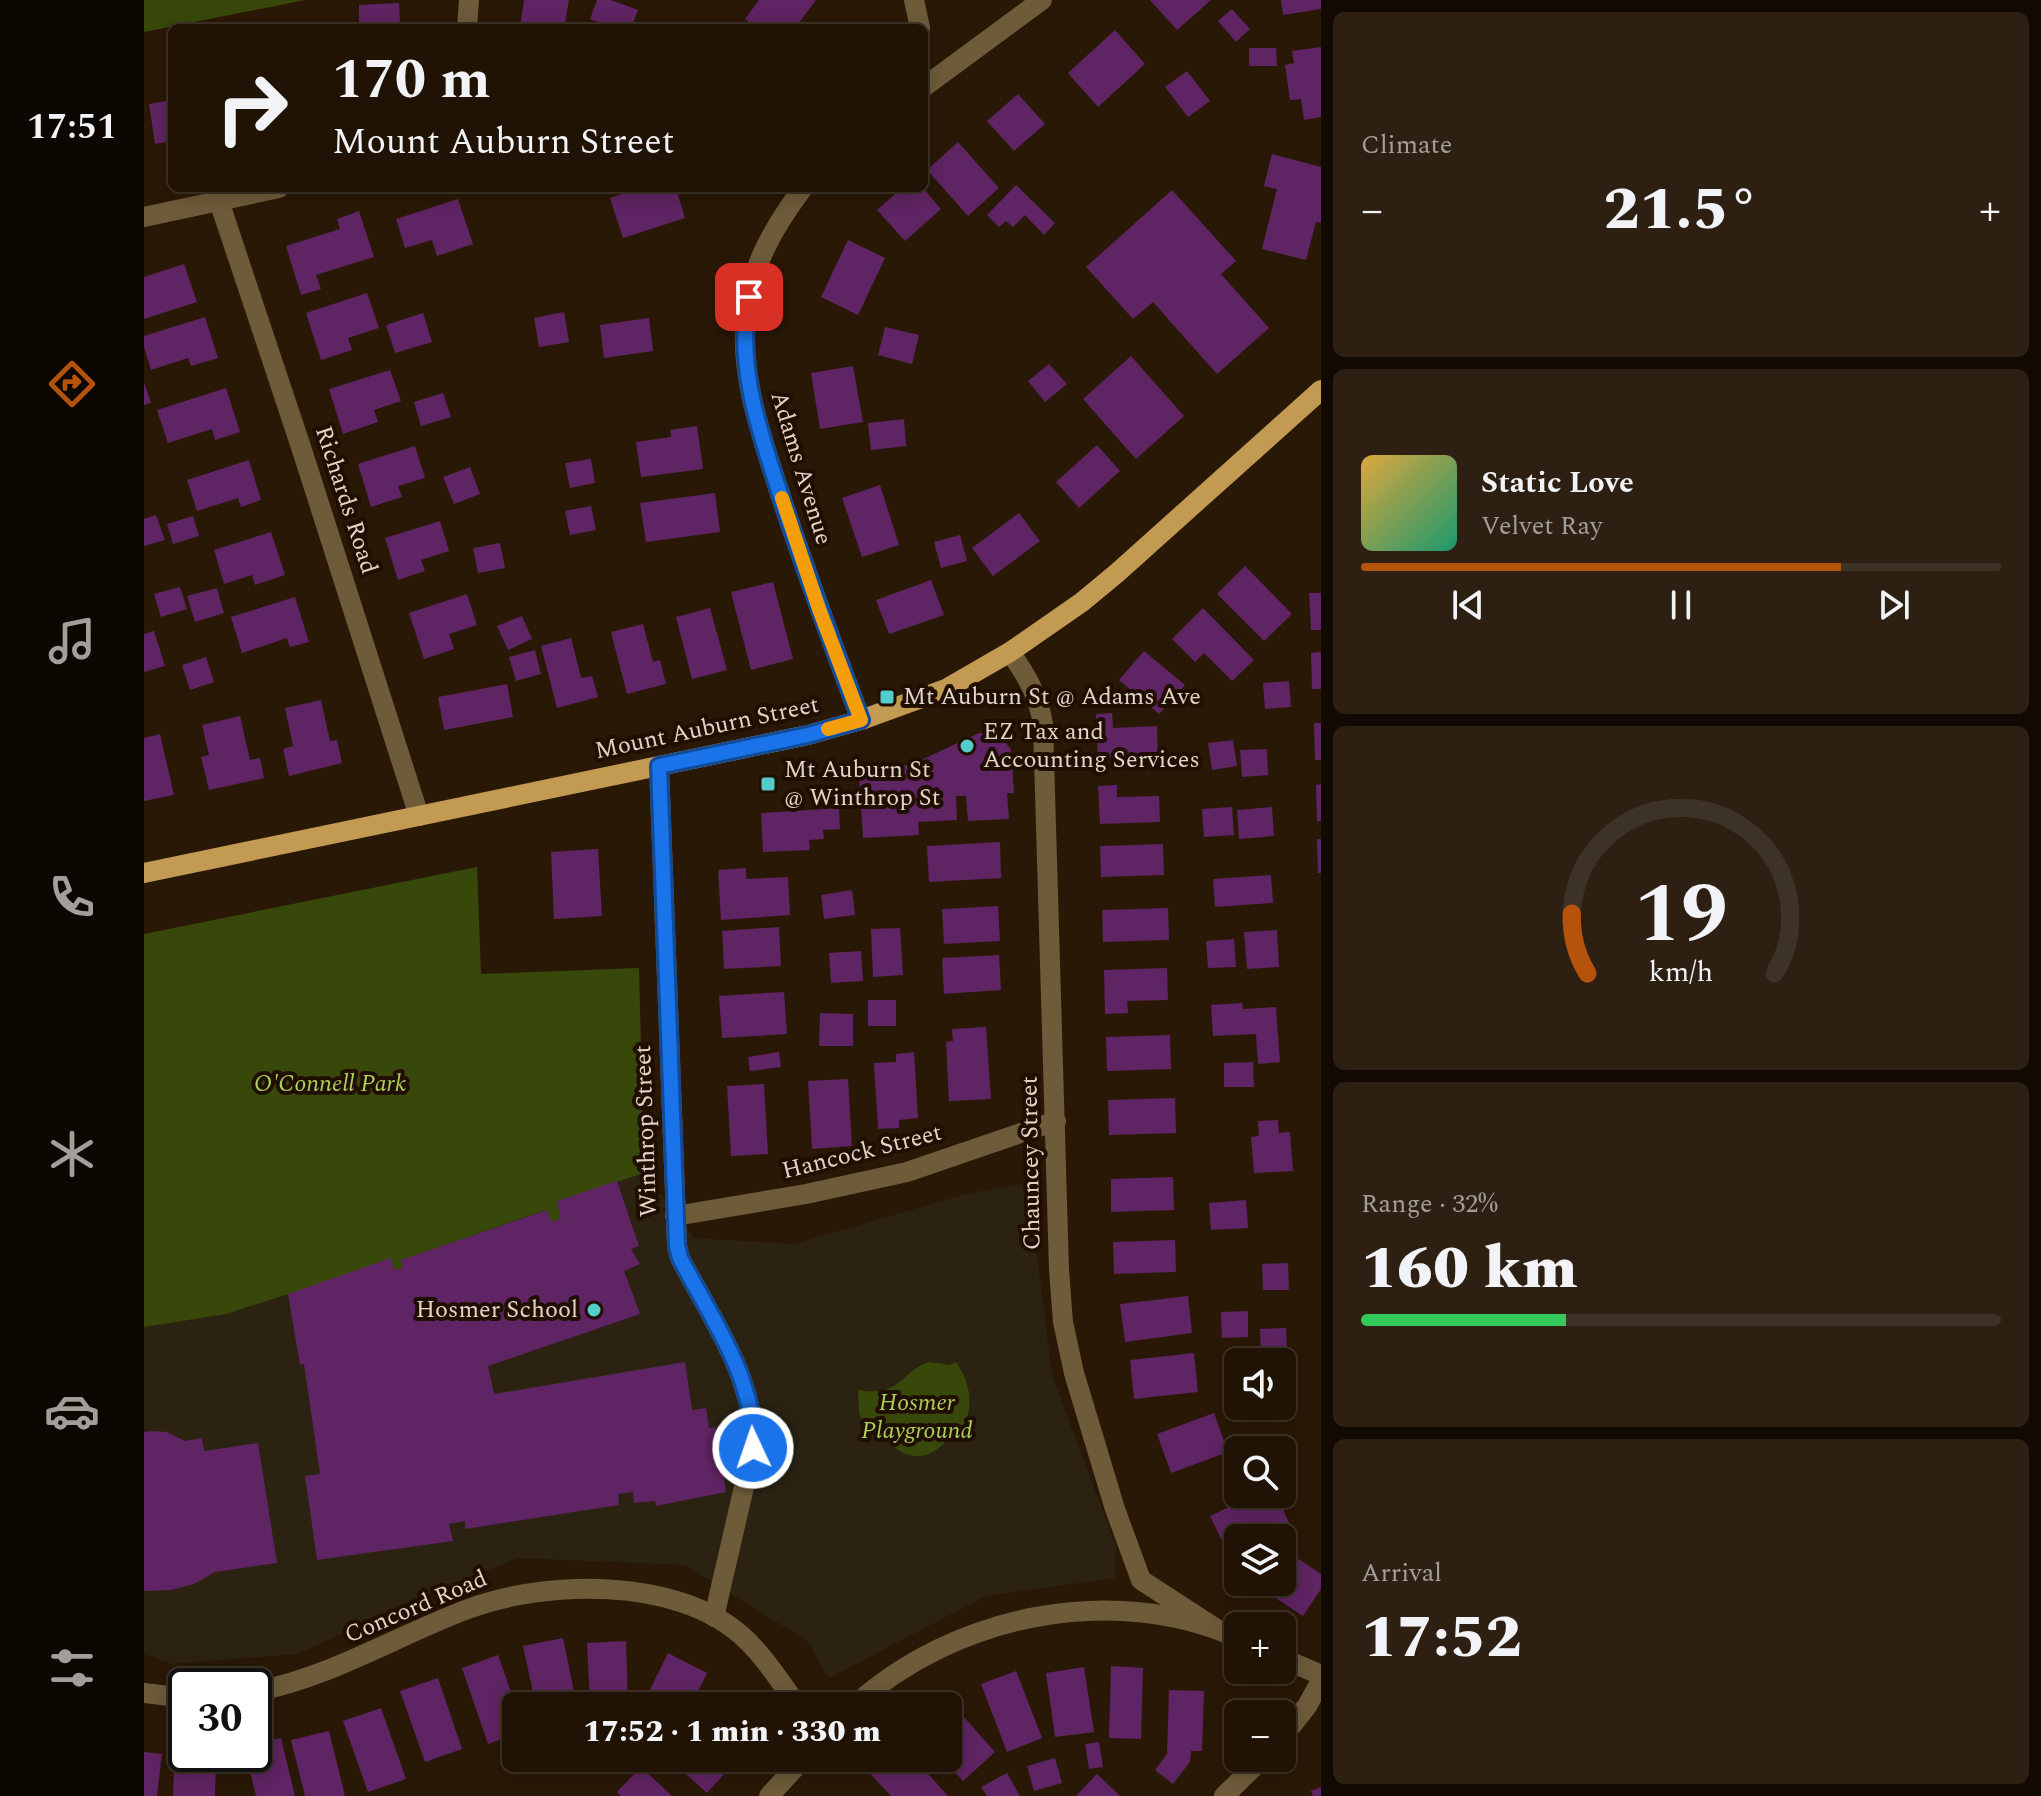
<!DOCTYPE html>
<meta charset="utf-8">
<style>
body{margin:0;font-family:Spectral,serif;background:#2d2013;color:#f1f3f6;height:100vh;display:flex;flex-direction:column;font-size:30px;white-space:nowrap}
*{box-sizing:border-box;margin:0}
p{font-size:26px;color:#a29e9a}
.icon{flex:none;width:44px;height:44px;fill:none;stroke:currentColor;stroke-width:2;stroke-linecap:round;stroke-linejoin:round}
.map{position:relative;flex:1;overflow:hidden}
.panel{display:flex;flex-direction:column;gap:12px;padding:12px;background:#120a02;width:720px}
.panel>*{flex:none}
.banner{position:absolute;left:24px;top:24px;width:760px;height:168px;border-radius:12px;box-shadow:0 4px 20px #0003,0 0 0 2px #3d3226;background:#201204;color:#f1f3f6;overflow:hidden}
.buttons{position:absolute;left:1080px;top:1348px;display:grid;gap:16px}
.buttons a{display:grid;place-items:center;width:72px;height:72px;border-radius:12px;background:#201204;box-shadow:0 4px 20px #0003,0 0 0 2px #3d3226;font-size:40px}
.speed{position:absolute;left:24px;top:1668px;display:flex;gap:16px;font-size:40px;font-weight:700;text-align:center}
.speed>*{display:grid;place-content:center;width:104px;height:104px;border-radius:50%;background:#201204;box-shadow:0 4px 20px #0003,0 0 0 2px #3d3226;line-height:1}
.speed .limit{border:4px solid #111;border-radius:12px;background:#fff;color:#111}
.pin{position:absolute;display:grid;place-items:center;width:68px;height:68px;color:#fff;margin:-34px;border-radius:16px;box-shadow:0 4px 12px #0006}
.me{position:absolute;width:88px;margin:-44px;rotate:357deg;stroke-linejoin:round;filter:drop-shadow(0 0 6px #0008)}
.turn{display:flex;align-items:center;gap:28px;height:168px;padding:0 32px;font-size:36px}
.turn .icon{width:104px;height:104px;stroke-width:2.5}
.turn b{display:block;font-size:56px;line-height:68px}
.big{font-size:60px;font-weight:800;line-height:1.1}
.panel .widget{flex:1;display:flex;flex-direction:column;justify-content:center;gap:12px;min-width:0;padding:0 28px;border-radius:12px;background:#2d2013}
.panel .dial{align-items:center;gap:0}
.dial svg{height:208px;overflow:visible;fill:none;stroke:#3d3226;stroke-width:7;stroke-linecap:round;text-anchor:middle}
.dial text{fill:#f1f3f6;stroke:none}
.song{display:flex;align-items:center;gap:24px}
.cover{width:96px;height:96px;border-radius:12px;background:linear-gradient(135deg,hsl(40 70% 55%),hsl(160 70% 35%))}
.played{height:8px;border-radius:4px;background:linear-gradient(90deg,#b45309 75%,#3d3226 75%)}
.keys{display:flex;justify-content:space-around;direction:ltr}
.heat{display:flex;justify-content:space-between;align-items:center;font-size:44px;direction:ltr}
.charge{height:12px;border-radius:6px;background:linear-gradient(90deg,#34c759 32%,#3d3226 0)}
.trip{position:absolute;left:358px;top:1692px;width:460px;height:80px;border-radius:12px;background:#201204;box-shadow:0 4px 20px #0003,0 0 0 2px #3d3226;font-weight:800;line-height:80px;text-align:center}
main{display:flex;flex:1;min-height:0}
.tabs{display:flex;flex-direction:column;width:144px;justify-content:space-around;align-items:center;background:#0d0702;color:#a29e9a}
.tabs .icon{width:56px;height:56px}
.tabs .on{color:#b45309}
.tabs b{font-size:36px;color:#f1f3f6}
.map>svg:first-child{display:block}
.education{fill:#2b2212}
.green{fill:#38480a}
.building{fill:#5f2463}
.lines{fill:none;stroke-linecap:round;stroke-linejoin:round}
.street{stroke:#6e5b3a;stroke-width:20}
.primary{stroke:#c29a52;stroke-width:20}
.route-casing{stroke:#114b97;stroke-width:20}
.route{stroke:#1a73e8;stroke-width:14}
.slow{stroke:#f59e0b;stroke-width:14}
.poi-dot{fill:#53cdcb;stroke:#200e00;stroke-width:3}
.labels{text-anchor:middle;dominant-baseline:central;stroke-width:8;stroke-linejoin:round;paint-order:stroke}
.street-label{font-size:24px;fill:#e1d4c9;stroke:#200e00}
.poi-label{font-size:24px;fill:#e1d4c9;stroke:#200e00;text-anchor:start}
.park-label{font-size:24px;font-style:italic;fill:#abcf59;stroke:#200e00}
</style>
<main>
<nav class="tabs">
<b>17:51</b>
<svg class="icon on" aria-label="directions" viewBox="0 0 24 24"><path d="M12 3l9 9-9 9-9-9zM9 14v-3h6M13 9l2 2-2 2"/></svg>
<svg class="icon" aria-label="music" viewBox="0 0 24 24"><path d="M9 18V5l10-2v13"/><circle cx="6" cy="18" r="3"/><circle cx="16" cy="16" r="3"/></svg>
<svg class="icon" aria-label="phone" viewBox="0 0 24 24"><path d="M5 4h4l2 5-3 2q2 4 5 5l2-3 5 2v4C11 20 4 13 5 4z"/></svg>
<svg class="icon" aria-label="climate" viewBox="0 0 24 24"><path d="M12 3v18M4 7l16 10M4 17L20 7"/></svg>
<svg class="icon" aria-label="car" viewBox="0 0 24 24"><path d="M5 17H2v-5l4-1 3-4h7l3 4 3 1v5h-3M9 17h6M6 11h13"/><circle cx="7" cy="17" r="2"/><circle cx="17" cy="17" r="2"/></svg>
<svg class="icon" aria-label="filters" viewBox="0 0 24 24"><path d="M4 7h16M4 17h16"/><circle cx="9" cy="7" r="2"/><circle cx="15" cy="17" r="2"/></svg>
</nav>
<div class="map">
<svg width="1177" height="1796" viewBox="0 0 1177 1796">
<rect width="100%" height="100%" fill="#2a1806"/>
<polygon class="education" points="333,867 337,974 495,968 500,1173 550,1238 650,1244 826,1193 884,1183 908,1375 972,1546 971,1578 842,1596 685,1678 663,1641 541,1565 374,1558 266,1601 154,1654 27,1664 0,1654 0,934"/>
<g class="green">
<polygon points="0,0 161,0 0,32"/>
<polygon points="333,867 337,974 495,968 500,1173 413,1201 417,1218 407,1222 402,1210 257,1260 259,1268 144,1294 82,1314 0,1327 0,934"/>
<path d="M785,1362L806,1365L812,1362C828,1385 830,1408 817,1433L808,1431C798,1452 775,1465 753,1449C746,1444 740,1436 733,1430L723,1437L715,1412L714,1390C759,1397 755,1372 785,1362Z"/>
</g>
<g class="building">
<polygon points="380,0 425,0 420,28 376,28"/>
<polygon points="453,0 467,0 494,10 487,28 470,28 446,19"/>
<polygon points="615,0 672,0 651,28 613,28 601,19"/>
<polygon points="1006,0 1067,0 1033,30"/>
<polygon points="1137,0 1177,0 1177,9 1139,15"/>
<polygon points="255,3 256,22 264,22 264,28 215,28 215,5"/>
<polygon points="1088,9 1106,29 1092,42 1074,21"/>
<polygon points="971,30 1001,64 954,107 924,73"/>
<polygon points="1177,47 1177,117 1160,120 1157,99 1146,100 1141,65 1150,63 1148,51"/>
<polygon points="1105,48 1132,48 1133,66 1105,66"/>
<polygon points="1043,71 1066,101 1044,117 1021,87"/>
<polygon points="874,94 901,124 870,151 843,121"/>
<polygon points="28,100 28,141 11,144 5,104"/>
<polygon points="814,142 855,188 824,216 783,170"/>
<polygon points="1128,154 1177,167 1177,223 1172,222 1162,260 1118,249 1133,189 1120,186"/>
<polygon points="872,185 911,223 900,235 881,215 869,227 862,221 855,227 843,215"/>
<polygon points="497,188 532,188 541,218 479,238 466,198"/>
<polygon points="758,188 779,188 797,209 761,241 733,210"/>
<polygon points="1028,190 1092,261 1077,274 1125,328 1073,374 1009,302 989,319 942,267"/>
<polygon points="314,199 329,244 293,256 288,240 261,248 252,219"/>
<polygon points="215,211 230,257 172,275 177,289 157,295 142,246 196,229 193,219"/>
<polygon points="704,240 741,258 714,315 677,297"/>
<polygon points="40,264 53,302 0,319 0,277"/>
<polygon points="223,293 235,328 204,338 208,350 177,360 162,313"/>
<polygon points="420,312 425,342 395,347 390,318"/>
<polygon points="279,313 288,342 251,353 242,325"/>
<polygon points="61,317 74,358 47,366 44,358 7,370 0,347 0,336"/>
<polygon points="505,318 509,351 460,358 456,325"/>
<polygon points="741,327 775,335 768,364 734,355"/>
<polygon points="987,356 1040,416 992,459 939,399"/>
<polygon points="905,364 923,384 901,402 884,381"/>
<polygon points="709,366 719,422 676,429 667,373"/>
<polygon points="246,370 257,401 230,410 234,422 199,434 185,389"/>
<polygon points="0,382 7,403 0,405"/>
<polygon points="82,388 96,432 71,440 68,429 24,443 13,410"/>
<polygon points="299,393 307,417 277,426 270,402"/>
<polygon points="760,419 762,446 727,450 724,423"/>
<polygon points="553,426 559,469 497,477 492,442 527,437 526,430"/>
<polygon points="953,445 976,471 935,508 912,482"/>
<polygon points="271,446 281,478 254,486 258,497 227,507 214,464"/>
<polygon points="447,459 451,483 426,488 421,463"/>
<polygon points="105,460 117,500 97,507 94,498 53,511 43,480"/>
<polygon points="326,467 336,494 310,504 299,477"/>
<polygon points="736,485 755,545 718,557 698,498"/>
<polygon points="571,493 576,532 502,542 496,503"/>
<polygon points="447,506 452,530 426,535 421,511"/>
<polygon points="875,513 896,541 849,576 828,548"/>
<polygon points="12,515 21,540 0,546 0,519"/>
<polygon points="49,516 55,536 29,544 23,524"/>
<polygon points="296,521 305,551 277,560 281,571 254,580 241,538"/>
<polygon points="127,532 141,575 111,585 108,575 80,584 70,550"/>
<polygon points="816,535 823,561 797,568 790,542"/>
<polygon points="356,543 361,568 334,573 329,548"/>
<polygon points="1101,566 1148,614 1120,641 1073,594"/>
<polygon points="787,580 800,615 745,634 732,600"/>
<polygon points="629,582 649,659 607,670 587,592"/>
<polygon points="36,587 43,609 17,617 10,594"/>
<polygon points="73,588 80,613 51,622 43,596"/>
<polygon points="1165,593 1177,593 1177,630 1167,630"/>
<polygon points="323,594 333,625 305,634 310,649 280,659 265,613"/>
<polygon points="151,597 165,642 146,647 143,638 98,653 87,617"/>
<polygon points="566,608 583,670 548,679 532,617"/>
<polygon points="1059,608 1110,660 1088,681 1060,653 1051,662 1028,639"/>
<polygon points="378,616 388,639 364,650 353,626"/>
<polygon points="499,624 509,662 516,660 522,684 483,694 467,632"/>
<polygon points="10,631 21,666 0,672 0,634"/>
<polygon points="427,638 437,678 448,676 454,697 413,708 397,646"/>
<polygon points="391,650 397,674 372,681 365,657"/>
<polygon points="1000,651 1041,685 1015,714 975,680"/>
<polygon points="1177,652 1177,689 1168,689 1167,653"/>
<polygon points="62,657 70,682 46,690 38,665"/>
<polygon points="1145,681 1147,707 1121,709 1119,683"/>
<polygon points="363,684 369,717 300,730 294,697"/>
<polygon points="177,700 186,741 193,740 198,763 145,776 139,749 149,746 141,708"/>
<polygon points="968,713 969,728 1013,726 1014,756 954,758 952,714"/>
<polygon points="96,716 106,760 116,758 120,778 65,790 57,757 65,755 58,725"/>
<polygon points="1170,723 1177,723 1177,760 1171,760"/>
<polygon points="835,733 854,735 867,749 870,793 863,793 865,819 824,821 822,796 812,796 813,820 774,822 775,835 719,838 715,778 773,762"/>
<polygon points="16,734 30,795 0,801 0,738"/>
<polygon points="1089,740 1093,766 1068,770 1064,743"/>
<polygon points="1123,749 1124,775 1098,777 1096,750"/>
<polygon points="1177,784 1177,821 1173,821 1172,785"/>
<polygon points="973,785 973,797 1015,796 1016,822 956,824 954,786"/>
<polygon points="1088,807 1090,835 1060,837 1058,809"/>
<polygon points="1128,807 1130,836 1095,839 1093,810"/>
<polygon points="695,808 696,829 679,830 680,839 665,840 666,850 619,852 617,813"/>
<polygon points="1173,839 1177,839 1177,873 1174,873"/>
<polygon points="856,842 857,878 785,882 783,846"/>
<polygon points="1019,844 1020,875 957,877 956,846"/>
<polygon points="454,849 458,916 410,919 407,852"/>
<polygon points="602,868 602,879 644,877 646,915 577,920 574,870"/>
<polygon points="1127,875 1129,903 1071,907 1069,879"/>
<polygon points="708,890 711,915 680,919 677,895"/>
<polygon points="854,906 856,941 800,944 798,909"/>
<polygon points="1024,908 1025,940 959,942 958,910"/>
<polygon points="635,927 637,966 580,969 578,931"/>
<polygon points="756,928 759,975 729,977 727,929"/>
<polygon points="1133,930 1135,967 1103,969 1100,932"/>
<polygon points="1090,939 1092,967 1064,968 1062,941"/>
<polygon points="717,951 719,981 687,983 685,953"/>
<polygon points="855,955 857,990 800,994 798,958"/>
<polygon points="1023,968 1024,1000 983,1001 984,1013 961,1014 960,970"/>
<polygon points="640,992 643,1034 578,1038 575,996"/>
<rect x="724" y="1000" width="28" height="26"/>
<polygon points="1098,1003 1099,1009 1132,1007 1136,1062 1114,1064 1112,1034 1069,1036 1067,1005"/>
<polygon points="676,1013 709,1014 709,1046 675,1046"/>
<polygon points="842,1027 847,1099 805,1101 802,1042 809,1041 808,1029"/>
<polygon points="1026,1035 1027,1069 963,1071 962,1037"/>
<polygon points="635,1052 637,1067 606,1071 604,1057"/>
<polygon points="770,1052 774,1118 755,1120 755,1128 734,1129 730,1063 752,1062 752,1054"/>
<polygon points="1109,1062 1110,1087 1080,1087 1080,1063"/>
<polygon points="704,1079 708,1146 668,1149 664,1081"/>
<polygon points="620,1084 624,1154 587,1156 583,1086"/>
<polygon points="1031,1098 1032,1133 965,1135 964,1100"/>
<polygon points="1134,1120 1135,1133 1146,1132 1149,1171 1110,1173 1107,1137 1115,1136 1114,1121"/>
<polygon points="1029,1177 1030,1210 967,1212 967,1179"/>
<polygon points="473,1181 495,1246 487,1249 496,1264 480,1271 496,1314 344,1366 350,1394 541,1362 548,1410 562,1408 565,1428 572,1427 582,1492 512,1506 511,1501 490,1503 489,1492 474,1494 475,1505 321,1529 321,1521 305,1524 309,1541 173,1560 161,1476 176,1474 160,1364 156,1365 144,1294 247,1258 250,1270 259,1268 257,1260 403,1210 407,1222 417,1218 413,1201"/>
<polygon points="1102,1200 1104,1228 1067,1230 1065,1203"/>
<polygon points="1031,1240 1032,1272 970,1274 969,1242"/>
<polygon points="1144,1263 1145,1290 1119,1290 1118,1264"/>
<polygon points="1044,1296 1048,1333 981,1342 976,1304"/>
<polygon points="1104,1311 1104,1337 1078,1338 1077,1312"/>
<polygon points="1142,1328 1143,1355 1146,1355 1147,1373 1138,1373 1138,1362 1124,1362 1123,1355 1117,1355 1116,1329"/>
<polygon points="1050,1353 1054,1392 990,1399 986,1360"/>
<polygon points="1070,1413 1084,1452 1027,1473 1013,1434"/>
<polygon points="9,1431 23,1432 41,1441 58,1438 60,1451 114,1443 133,1563 71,1572 50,1584 27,1590 0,1591 0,1432"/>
<polygon points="1121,1434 1127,1450 1102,1450 1099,1443"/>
<polygon points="1113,1494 1132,1494 1146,1525 1117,1538 1094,1538 1094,1549 1084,1553 1066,1516"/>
<polygon points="1138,1548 1177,1574 1177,1589 1159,1616 1107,1582 1138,1582"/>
<polygon points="419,1638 433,1706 392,1706 379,1646"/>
<polygon points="482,1641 484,1706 446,1706 443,1643"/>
<polygon points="524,1653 563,1673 547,1706 498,1706"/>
<polygon points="354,1655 372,1706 372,1734 344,1744 318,1668"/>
<polygon points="967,1666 999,1668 997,1739 965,1738"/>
<polygon points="940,1667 950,1732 911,1737 902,1673"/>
<polygon points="872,1671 898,1738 863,1752 837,1684"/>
<polygon points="294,1678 318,1749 281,1762 256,1691"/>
<polygon points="1025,1690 1060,1691 1058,1751 1047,1751 1046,1762 1029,1784 1011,1770 1023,1754"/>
<polygon points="802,1697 851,1752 819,1781 798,1758 804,1758 804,1706 792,1706"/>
<polygon points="237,1708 262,1779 224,1792 199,1721"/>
<polygon points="185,1731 201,1796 161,1796 147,1740"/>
<polygon points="137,1738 151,1796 112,1796 102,1754 110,1754 110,1744"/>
<polygon points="955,1742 959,1767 945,1769 941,1744"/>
<polygon points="31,1743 42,1744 42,1754 72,1755 71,1796 29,1796"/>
<polygon points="0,1752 18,1754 13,1796 0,1796"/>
<polygon points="540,1758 595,1758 563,1793 533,1766"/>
<polygon points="732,1758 770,1758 804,1796 747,1796 721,1768"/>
<polygon points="911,1758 918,1783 890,1791 883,1766"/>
<polygon points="497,1767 528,1796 477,1796 473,1792"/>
<polygon points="863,1773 876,1796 843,1796 837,1787"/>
<polygon points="953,1774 976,1796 932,1796"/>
<polygon points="1177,1787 1177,1796 1169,1796 1167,1791"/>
</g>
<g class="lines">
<g class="street">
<polyline points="770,0 776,28"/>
<polyline points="323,28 325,0"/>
<polyline points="780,87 898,0"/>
<path d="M659,188C631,225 607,266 602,313C595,377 618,437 637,497C662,572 689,646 717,720"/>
<polyline points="75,201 157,447 275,816"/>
<polyline points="0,217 135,188"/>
<path d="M866,652C883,676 894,695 899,724L915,1270L919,1322L930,1373L971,1509L997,1580L1071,1628"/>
<path d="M515,766L533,1246L536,1258C567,1318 612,1379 609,1448L570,1617"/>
<polyline points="531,1216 662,1194 763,1172 912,1121"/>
<polyline points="1138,1658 1177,1675"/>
<path d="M110,1692C187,1677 252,1636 324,1609C401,1580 532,1577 597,1635C620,1655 636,1682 654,1706"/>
<polyline points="0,1693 42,1698"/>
<path d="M710,1706C810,1615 969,1582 1094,1638"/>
<polyline points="1138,1738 1163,1706 1177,1681"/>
<polyline points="625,1796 660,1758"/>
<polyline points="1080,1796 1119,1758"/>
</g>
<polyline class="primary" points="0,873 664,735 717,720 802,689 866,652 938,602 973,573 1177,390"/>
</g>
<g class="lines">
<defs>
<path id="route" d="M605,297C591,369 618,438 640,506C664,578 690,649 717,720L664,735L515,766L533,1246L536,1258C567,1318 612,1379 609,1448"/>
</defs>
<use href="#route" class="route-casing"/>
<use href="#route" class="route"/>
<polyline class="slow" points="638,498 675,609 717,720 684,729"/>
</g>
<g class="poi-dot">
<rect x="735" y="689" width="16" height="16" rx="4"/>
<circle cx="823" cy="746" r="8"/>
<rect x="616" y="776" width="16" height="16" rx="4"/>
<circle cx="450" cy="1310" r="8"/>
</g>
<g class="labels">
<g class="street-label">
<text transform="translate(657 468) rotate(73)">Adams Avenue</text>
<text transform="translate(202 500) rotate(72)">Richards Road</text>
<text transform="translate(563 728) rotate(-12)">Mount Auburn Street</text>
<text transform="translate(502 1131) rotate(-92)">Winthrop Street</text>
<text transform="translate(718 1152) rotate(-14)">Hancock Street</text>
<text transform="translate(887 1163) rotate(-91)">Chauncey Street</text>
<text transform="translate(272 1607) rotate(-23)">Concord Road</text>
</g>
<g class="poi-label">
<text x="759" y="697">Mt Auburn St @ Adams Ave</text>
<text x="839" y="732">EZ Tax and<tspan x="839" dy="28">Accounting Services</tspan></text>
<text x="640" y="770">Mt Auburn St<tspan x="640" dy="28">@ Winthrop St</tspan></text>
<text x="434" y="1310" text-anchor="end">Hosmer School</text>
</g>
<g class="park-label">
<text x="186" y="1084">O'Connell Park</text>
<text x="773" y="1403">Hosmer<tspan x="773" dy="28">Playground</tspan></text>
</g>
</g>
</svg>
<div class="buttons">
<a><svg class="icon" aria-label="sound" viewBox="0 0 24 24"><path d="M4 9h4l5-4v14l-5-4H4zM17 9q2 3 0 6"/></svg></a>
<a><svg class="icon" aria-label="search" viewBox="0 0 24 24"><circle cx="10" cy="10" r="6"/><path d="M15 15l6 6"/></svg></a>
<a><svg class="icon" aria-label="layers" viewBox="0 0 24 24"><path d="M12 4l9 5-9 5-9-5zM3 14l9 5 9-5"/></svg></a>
<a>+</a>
<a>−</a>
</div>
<div class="speed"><div class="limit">30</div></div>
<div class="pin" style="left:605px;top:297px;background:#d93025"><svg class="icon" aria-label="arrive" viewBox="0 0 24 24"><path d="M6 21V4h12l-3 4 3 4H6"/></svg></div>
<svg class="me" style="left:609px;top:1448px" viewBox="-20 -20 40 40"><circle r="17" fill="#1a73e8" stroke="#fff" stroke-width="3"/><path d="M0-11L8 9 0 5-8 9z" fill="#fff"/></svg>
<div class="trip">17:52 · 1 min · 330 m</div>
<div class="banner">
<div class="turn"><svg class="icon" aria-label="right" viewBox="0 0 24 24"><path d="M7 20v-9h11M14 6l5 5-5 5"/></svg><div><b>170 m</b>Mount Auburn Street</div></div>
</div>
</div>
<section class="panel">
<div class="widget"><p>Climate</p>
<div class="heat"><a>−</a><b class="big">21.5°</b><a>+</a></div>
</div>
<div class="widget">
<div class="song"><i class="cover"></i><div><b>Static Love</b><p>Velvet Ray</p></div></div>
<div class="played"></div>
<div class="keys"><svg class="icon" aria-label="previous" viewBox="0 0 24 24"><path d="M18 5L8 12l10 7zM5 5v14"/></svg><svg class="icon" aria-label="pause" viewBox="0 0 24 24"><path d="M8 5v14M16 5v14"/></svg><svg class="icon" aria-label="next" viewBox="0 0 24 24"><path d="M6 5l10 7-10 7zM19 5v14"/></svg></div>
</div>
<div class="widget dial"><svg viewBox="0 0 100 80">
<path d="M14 69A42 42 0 1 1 86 69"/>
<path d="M14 69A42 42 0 0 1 8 46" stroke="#b45309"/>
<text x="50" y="56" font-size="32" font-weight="700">19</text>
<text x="50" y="72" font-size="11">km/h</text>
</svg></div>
<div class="widget"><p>Range · 32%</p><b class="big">160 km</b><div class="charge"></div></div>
<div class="widget"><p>Arrival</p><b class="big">17:52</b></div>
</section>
</main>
